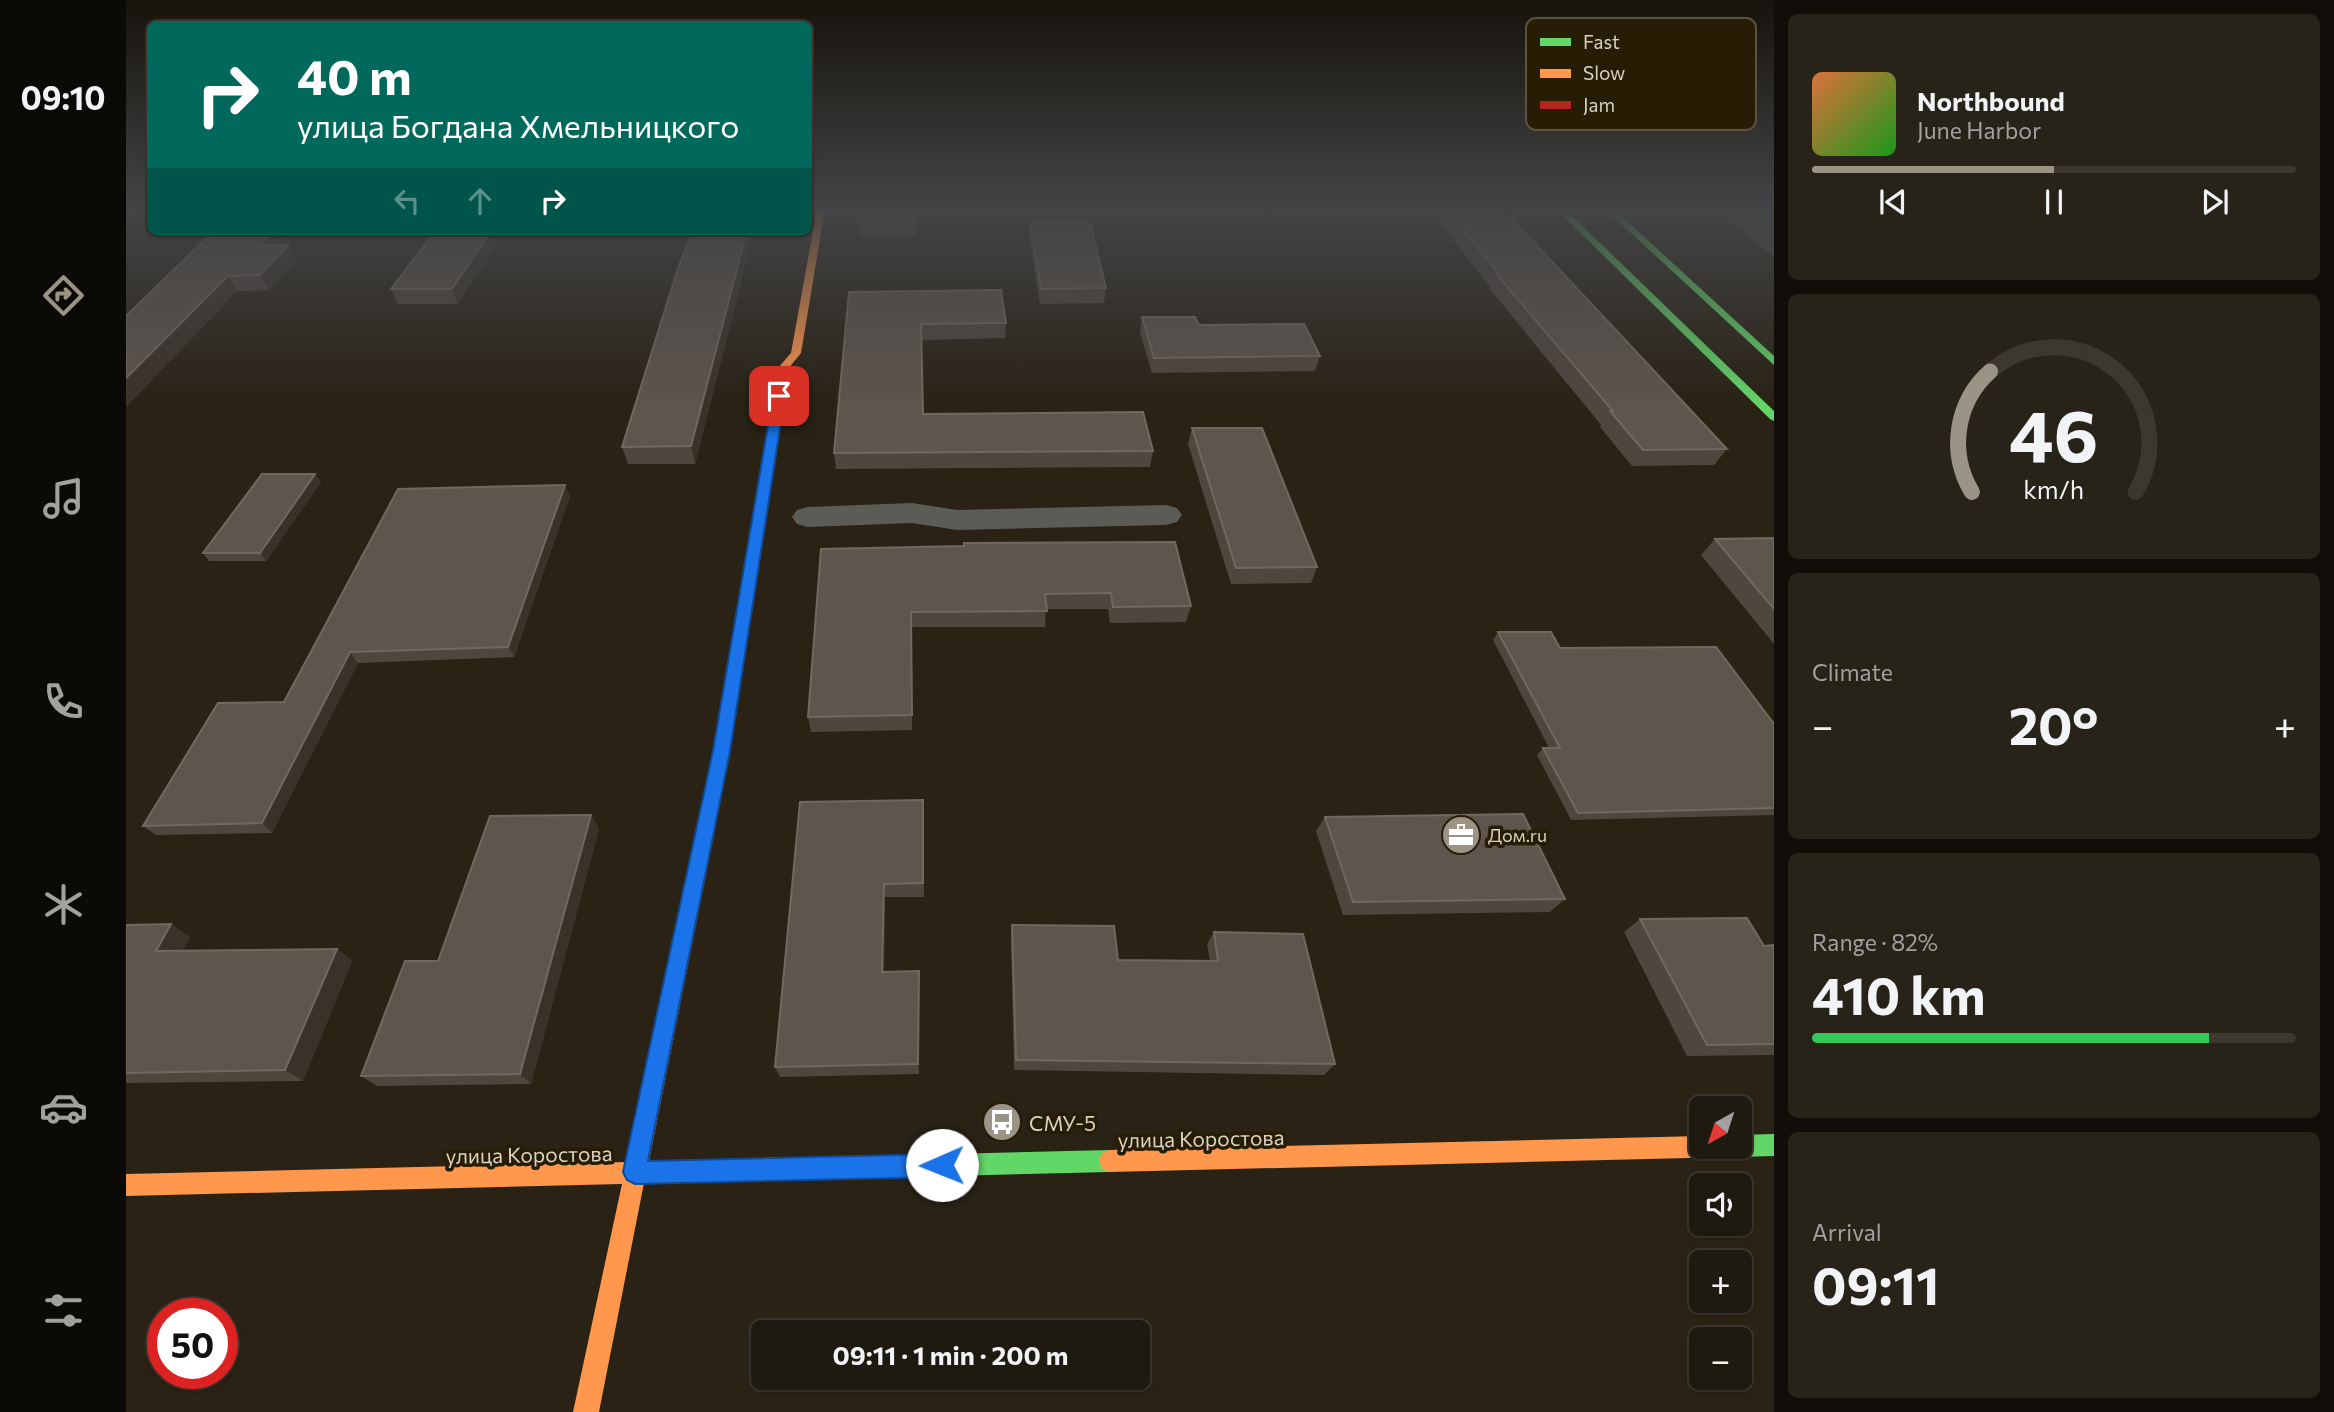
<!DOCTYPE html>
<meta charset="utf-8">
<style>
body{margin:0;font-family:Commissioner,sans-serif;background:#272319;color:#f1f3f6;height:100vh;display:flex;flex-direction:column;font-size:26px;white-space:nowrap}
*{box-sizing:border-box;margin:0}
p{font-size:23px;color:#a1a19f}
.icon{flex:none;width:38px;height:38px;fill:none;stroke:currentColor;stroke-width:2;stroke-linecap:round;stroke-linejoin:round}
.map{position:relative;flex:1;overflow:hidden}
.sheet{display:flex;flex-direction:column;gap:14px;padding:14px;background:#110e09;width:560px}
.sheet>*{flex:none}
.hud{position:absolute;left:21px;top:21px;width:665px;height:214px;border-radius:10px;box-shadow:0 2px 5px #0004,0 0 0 2px #3c3830;background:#00695c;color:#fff;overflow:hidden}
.needle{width:46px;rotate:219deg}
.buttons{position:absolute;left:1563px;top:1096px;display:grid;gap:14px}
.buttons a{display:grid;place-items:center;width:63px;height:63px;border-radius:10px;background:#1f1a10;box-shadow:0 2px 5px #0004,0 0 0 2px #3c3830;font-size:35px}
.speed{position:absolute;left:21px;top:1298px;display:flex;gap:14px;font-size:35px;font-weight:700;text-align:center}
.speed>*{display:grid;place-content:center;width:91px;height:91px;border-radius:50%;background:#1f1a10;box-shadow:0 2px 5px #0004,0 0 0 2px #3c3830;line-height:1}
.speed .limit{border:10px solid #d22;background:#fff;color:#111}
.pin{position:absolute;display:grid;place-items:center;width:60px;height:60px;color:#fff;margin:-30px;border-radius:14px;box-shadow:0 4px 10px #0006}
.me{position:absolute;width:77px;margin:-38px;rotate:269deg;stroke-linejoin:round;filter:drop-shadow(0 0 5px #0008)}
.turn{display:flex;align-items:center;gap:24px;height:147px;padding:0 35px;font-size:32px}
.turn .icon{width:91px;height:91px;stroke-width:2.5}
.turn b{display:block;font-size:49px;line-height:60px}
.lanes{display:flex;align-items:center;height:66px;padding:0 35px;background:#0003;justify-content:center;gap:35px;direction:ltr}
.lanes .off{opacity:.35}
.big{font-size:52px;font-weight:700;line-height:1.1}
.sheet .card{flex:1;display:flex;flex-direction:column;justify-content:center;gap:10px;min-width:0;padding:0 24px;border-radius:10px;background:#272319}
.sheet .dial{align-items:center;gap:0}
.dial svg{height:182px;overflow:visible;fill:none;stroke:#3c3830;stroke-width:7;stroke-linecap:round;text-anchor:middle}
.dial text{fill:#f1f3f6;stroke:none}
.song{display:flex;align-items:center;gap:21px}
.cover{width:84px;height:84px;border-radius:10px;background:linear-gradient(135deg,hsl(20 70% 55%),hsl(120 70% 35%))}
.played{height:7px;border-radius:4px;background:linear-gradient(90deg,#9b9486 50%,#3c3830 50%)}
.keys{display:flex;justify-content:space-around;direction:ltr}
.heat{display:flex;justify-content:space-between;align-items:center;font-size:38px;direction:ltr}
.charge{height:10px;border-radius:5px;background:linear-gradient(90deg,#34c759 82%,#3c3830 0)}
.trip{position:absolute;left:625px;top:1320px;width:399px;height:70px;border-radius:10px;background:#1f1a10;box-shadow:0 2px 5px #0004,0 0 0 2px #3c3830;font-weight:700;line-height:70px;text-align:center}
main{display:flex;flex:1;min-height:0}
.dock{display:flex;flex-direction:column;width:126px;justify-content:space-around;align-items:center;background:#0c0a06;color:#a1a19f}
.dock .icon{width:49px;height:49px}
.dock .current{color:#9b9486}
.dock b{font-size:32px;color:#f1f3f6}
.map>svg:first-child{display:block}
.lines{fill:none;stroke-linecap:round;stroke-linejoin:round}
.street{fill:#5c5c56;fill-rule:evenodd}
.fast{fill:#63d668;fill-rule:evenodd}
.slow{fill:#ff974d;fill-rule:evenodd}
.jam{fill:#b3261e;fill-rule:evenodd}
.wall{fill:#4f463e}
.shaded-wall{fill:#3a3228}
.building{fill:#5e554c;stroke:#71695f;stroke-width:2}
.route{fill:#1a73e8;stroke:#114b97;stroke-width:2}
.labels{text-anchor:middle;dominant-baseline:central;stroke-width:7;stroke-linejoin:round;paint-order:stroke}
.poi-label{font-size:18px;fill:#d8d1c3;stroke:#271c04;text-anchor:start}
.near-poi-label{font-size:21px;fill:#d8d1c3;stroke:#271c04;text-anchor:start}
.near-street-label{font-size:21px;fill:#d8d1c3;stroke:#271c04}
.key{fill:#271c04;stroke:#5c523d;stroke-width:2}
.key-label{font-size:19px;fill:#d8d1c3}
</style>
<main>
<nav class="dock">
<b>09:10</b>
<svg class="icon current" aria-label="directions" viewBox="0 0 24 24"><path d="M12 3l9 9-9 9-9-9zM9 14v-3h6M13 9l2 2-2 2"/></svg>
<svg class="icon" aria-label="music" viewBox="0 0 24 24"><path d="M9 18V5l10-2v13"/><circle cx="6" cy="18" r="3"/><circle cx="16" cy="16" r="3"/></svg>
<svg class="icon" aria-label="phone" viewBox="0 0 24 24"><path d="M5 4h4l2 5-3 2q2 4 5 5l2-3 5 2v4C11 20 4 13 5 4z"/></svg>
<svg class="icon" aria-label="climate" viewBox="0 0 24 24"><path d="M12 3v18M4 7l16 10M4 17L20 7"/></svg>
<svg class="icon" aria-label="car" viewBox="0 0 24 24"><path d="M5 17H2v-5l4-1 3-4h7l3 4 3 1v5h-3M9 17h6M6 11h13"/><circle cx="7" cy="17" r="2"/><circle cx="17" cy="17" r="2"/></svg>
<svg class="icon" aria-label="filters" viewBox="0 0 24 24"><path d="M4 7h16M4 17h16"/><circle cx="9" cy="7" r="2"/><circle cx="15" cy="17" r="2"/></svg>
</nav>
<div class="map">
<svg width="1648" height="1412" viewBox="0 0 1648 1412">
<rect width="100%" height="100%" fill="#292215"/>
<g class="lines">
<polygon class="street" points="786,503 831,510 1040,505 1051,508 1056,515 1051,522 1040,525 831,530 786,523 682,527 671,524 666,517 671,510 682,507"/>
<g class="fast">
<polygon points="1430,209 1439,209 1648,411 1648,421 1644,419"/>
<polygon points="1479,209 1488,209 1648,356 1648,365"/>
<polygon points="1648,1134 1648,1156 1614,1157 1606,1154 1603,1146 1614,1146 1614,1135"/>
<polygon points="984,1150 992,1153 995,1161 992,1169 984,1172 533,1183 525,1180 522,1172 525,1164 533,1161"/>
</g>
<g class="slow">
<polygon points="691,209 699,209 675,353 662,369 654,425 648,429 642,425 651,369 665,353"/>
<polygon points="576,841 582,844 585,849 523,1161 541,1164 544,1172 541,1180 533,1183 518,1183 473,1412 447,1412 496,1184 0,1196 0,1174 501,1162 567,849 570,844"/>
<polygon points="1575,1136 1575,1146 1614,1146 1614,1143 1615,1146 1612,1154 1604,1157 984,1172 976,1169 973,1161 976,1153 984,1150"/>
</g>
<polygon class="jam" points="648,421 654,425 604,751 585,849 582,854 576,857 570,854 567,849 588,751 642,425"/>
</g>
<g class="wall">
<polygon points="733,209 791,209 790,236 733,237 732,222"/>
<polygon points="1303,209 1377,209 1601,449 1588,465 1506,466 1474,427 1475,425 1364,289 1364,287"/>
<polygon points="1607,209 1648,209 1648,257 1601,219"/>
<polygon points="904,222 980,288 978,303 914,304 903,237"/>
<polygon points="168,231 155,245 170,260 143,290 111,291 0,407 0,316"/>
<polygon points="567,231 628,231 569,464 502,464 496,447"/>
<polygon points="370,246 332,304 272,304 265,289"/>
<polygon points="723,292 880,323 879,338 796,340 797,414 1027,451 1024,467 710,469 708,453"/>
<polygon points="1016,317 1073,325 1194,356 1189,371 1026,373 1014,333"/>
<polygon points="1066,428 1191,567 1185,583 1105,584 1062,444"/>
<polygon points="189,474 195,482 140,561 83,561 77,553"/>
<polygon points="272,489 444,496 388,657 232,663 146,833 30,835 17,826 158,702"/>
<polygon points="1648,538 1648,644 1575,555 1589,539"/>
<polygon points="838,546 1065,606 1060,622 984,623 982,609 920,609 919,627 786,627 786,730 685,732 682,717"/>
<polygon points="1372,632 1434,648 1648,724 1648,815 1445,820 1411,755 1417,748 1423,748 1367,640"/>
<polygon points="797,814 798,897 759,897 758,972 793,983 793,1074 654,1077 649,1067"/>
<polygon points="465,815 473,829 405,1084 251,1086 235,1076 312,961"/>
<polygon points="1199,817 1439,899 1424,912 1217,915 1190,831"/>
<polygon points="1514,919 1638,946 1648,945 1648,1055 1561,1056 1498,932"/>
<polygon points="45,924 64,937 56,951 211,949 226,961 177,1081 0,1083 0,925"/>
<polygon points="886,925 992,960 1084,961 1081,944 1088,932 1209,1064 1198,1075 888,1070 885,938"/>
</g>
<g class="shaded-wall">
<polygon points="147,231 168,231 142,260 133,246"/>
<polygon points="365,231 370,246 332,304 326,289"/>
<polygon points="621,231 628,231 569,464 565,446"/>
<polygon points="162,245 170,260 143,290 134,275"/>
<polygon points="102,276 111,291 0,407 0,378"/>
<polygon points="189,474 195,482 140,561 134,553"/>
<polygon points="439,485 444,496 388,657 382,647"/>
<polygon points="785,612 786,627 786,730 786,715"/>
<polygon points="224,652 232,663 146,833 136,823"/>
<polygon points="465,815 473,829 405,1084 394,1074"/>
<polygon points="758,884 759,897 757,984 756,972"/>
<polygon points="45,924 64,937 50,964 30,951"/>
<polygon points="211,949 226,961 177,1081 159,1070"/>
<polygon points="793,971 793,1074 792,1064"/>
</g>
<g class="building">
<polygon points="733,209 790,209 790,222 732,222"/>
<polygon points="1320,209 1377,209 1601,449 1517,450 1484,411 1487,411 1370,274 1373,274"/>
<polygon points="904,222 964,222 980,288 915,289"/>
<polygon points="88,231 147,231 133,246 162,245 134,275 102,276 0,378 0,316"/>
<polygon points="309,231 365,231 326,289 265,289"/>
<polygon points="567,231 621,231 565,446 496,447 552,268"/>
<polygon points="875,290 880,323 795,324 797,414 1017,412 1027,451 708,453 723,292"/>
<polygon points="1016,317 1069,317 1073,325 1178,324 1194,356 1028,358"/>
<polygon points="1066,428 1136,428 1191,567 1110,568"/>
<polygon points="136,474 189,474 134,553 77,553"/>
<polygon points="439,485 382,647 224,652 136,823 17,826 92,703 158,702 272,489"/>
<polygon points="1648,538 1648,609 1589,539"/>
<polygon points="1049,542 1065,606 987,607 985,593 919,594 921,611 785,612 786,715 682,717 695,549 838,546 838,543"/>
<polygon points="1372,632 1425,632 1434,648 1590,647 1648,724 1648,808 1452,813 1417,748 1434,748"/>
<polygon points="797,800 797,883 758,884 756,972 793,971 792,1064 649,1067 674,802"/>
<polygon points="1397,814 1439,899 1227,902 1199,817"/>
<polygon points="465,815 394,1074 235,1076 279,961 312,961 364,816"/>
<polygon points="1621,918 1638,946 1648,945 1648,1044 1581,1045 1514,919"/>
<polygon points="45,924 30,951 211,949 159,1070 0,1073 0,925"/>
<polygon points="886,925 988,926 992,960 1092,961 1088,932 1177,934 1209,1064 890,1060"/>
</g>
<linearGradient id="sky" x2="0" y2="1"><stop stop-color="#17130c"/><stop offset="0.51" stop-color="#434446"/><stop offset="1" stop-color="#434446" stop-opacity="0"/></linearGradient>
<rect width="1648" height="407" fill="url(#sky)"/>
<polygon class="route" points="653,393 659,396 604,751 522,1161 816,1154 824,1157 827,1165 824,1173 816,1177 509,1184 501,1180 497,1172 587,751 647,396"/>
<defs>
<symbol id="office-disc" viewBox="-11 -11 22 22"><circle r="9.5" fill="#9b9486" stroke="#271c04"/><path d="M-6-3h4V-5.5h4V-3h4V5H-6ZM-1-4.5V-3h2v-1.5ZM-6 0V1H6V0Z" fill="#fff"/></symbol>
<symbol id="bus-disc" viewBox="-11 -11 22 22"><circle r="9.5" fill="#9b9486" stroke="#271c04"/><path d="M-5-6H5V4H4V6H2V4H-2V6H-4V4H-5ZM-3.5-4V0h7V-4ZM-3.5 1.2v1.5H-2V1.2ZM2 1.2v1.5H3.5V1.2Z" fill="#fff"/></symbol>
</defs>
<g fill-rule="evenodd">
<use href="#office-disc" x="1313" y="813" width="44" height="44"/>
<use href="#bus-disc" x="854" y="1100" width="44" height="44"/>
</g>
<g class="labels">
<g class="poi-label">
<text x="1362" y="835">Дом.ru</text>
</g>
<g class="near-poi-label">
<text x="903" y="1122">СМУ-5</text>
</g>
<g class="near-street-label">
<text transform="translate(1075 1138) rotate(-1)">улица Коростова</text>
<text transform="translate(403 1154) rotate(-1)">улица Коростова</text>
</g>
</g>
<rect x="1400" y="18" width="230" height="112" rx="10" class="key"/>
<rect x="1414" y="38" width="31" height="8" fill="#63d668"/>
<rect x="1414" y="69" width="31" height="9" fill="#ff974d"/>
<rect x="1414" y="101" width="31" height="8" fill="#b3261e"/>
<g class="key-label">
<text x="1457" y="49">Fast</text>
<text x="1457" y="80">Slow</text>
<text x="1457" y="112">Jam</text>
</g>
</svg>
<div class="buttons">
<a><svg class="needle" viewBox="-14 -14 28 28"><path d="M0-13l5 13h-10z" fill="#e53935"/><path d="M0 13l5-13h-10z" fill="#a1a19f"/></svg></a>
<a><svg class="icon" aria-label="sound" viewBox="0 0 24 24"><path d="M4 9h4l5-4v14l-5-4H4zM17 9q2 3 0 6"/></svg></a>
<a>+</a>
<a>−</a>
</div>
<div class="speed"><div class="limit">50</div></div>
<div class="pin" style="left:653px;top:396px;background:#d93025"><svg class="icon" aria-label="arrive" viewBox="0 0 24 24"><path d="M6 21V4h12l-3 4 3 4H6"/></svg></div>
<svg class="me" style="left:816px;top:1165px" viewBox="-20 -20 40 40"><circle r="19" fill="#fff"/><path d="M0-13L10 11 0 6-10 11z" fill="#1a73e8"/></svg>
<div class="trip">09:11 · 1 min · 200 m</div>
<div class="hud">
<div class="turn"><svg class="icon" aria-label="right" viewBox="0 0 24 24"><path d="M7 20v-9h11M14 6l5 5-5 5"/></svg><div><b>40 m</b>улица Богдана Хмельницкого</div></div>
<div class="lanes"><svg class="icon off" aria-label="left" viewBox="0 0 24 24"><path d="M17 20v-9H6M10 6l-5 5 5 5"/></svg><svg class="icon off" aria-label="ahead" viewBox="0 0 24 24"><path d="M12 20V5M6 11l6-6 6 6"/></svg><svg class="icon" aria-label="right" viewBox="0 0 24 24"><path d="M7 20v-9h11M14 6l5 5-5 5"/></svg></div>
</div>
</div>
<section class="sheet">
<div class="card">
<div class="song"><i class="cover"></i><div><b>Northbound</b><p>June Harbor</p></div></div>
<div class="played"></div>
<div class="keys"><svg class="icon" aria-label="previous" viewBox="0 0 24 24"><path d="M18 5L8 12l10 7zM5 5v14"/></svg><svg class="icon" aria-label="pause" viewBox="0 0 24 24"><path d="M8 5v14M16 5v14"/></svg><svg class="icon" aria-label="next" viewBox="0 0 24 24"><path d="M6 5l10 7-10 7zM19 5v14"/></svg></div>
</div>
<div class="card dial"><svg viewBox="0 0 100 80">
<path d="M14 69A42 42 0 1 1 86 69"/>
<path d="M14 69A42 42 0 0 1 22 16" stroke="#9b9486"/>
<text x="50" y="56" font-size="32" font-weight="700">46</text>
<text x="50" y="72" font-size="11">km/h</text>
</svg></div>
<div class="card"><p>Climate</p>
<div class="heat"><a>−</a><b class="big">20°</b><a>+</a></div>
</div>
<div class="card"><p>Range · 82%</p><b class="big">410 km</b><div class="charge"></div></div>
<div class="card"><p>Arrival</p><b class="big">09:11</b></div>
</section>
</main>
